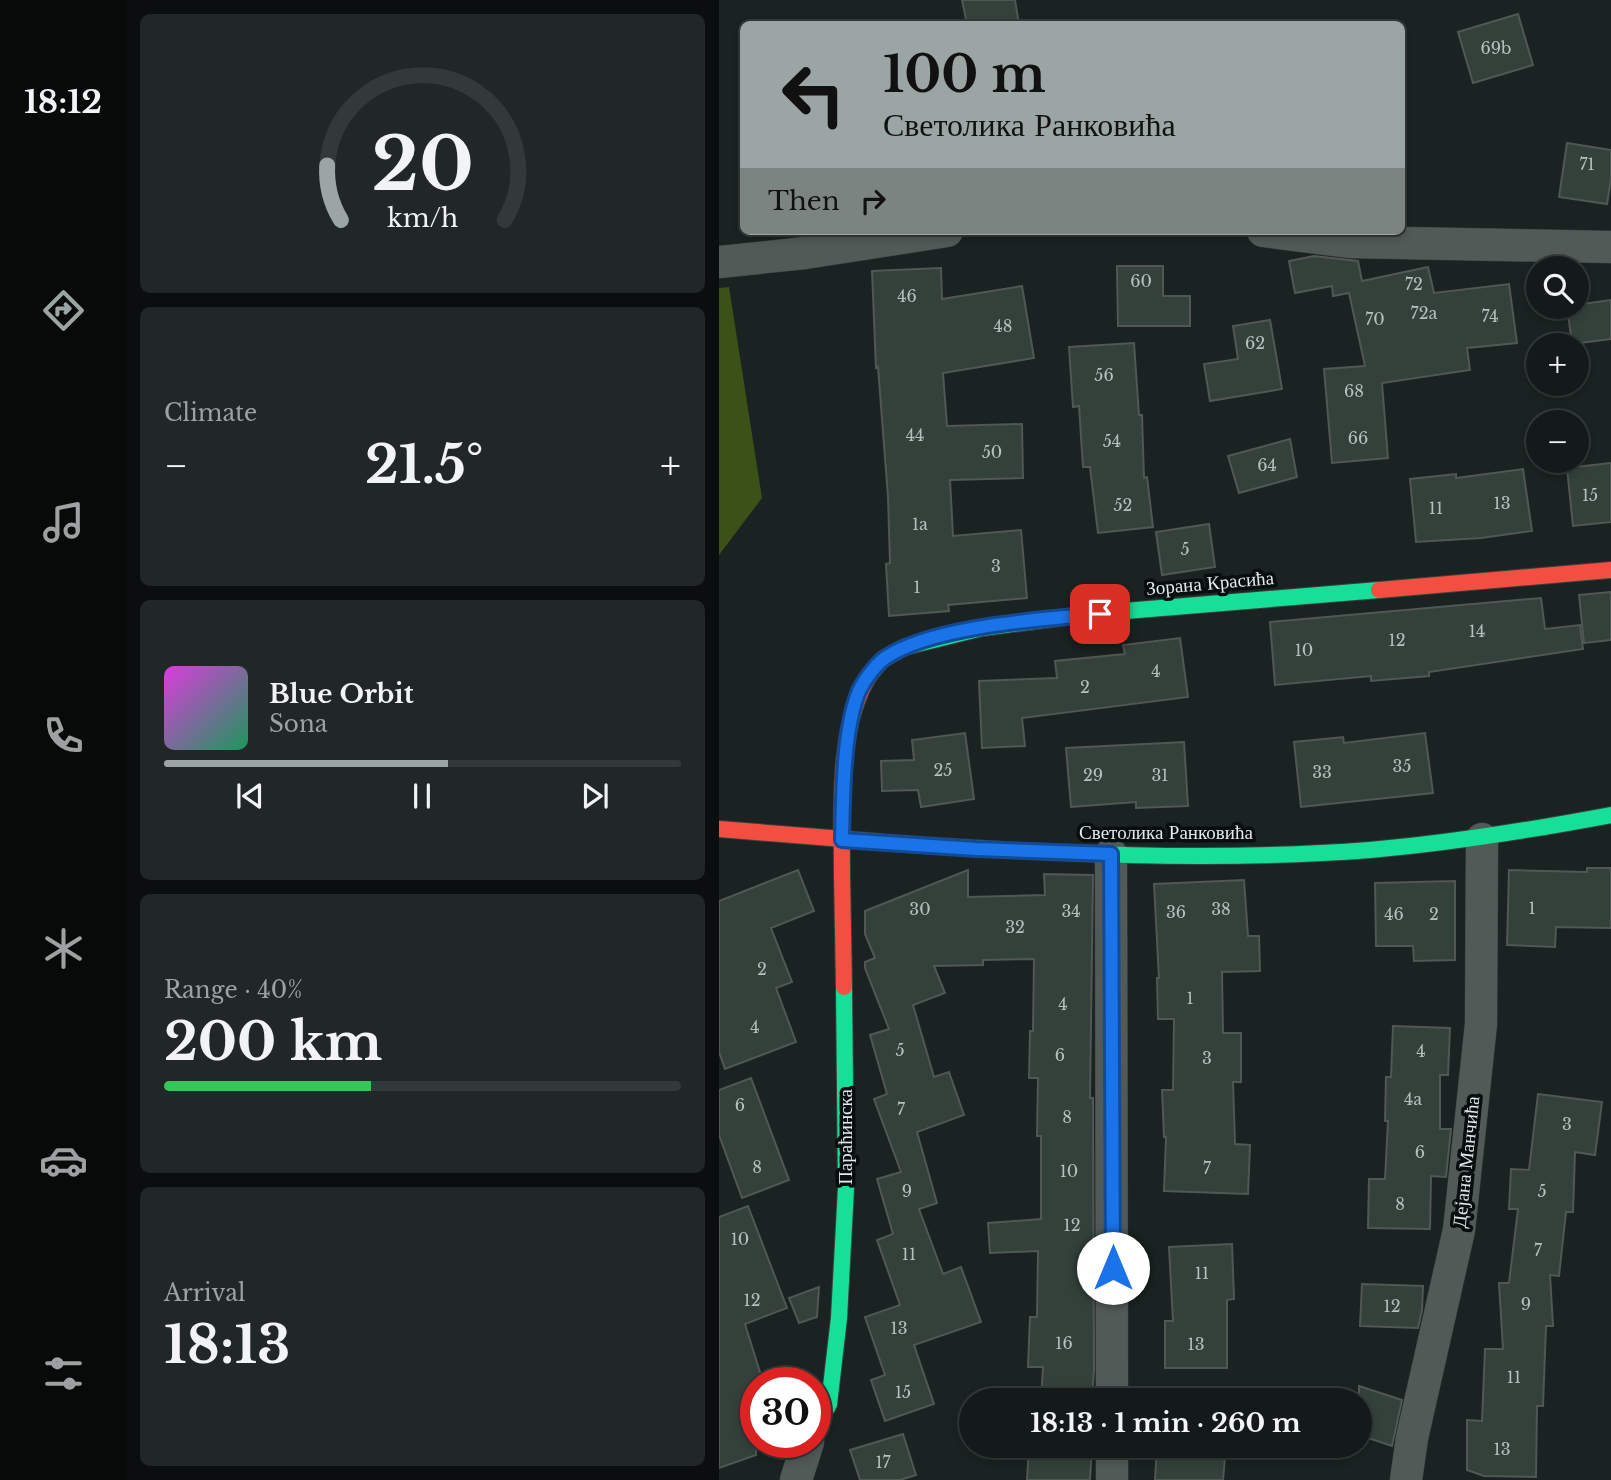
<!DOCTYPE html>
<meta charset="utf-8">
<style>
body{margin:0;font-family:"Libre Baskerville",serif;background:#212726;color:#f1f3f6;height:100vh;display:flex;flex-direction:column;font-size:26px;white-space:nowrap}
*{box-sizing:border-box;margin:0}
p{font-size:23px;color:#9da1a2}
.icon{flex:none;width:38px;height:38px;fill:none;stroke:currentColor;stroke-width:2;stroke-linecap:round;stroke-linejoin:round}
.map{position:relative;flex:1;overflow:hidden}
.panel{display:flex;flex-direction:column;gap:14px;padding:14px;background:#0b0e0e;width:593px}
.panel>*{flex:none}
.hud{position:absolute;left:21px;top:21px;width:665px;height:214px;border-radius:10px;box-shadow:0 4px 10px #0003,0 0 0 2px #333838;background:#9ba5a3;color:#111;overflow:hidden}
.buttons{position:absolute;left:807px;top:256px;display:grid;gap:14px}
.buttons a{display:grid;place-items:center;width:63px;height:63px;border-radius:50%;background:#141a19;box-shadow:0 4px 10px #0003,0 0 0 2px #333838;font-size:35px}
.speed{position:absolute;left:21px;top:1367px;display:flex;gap:14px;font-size:35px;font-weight:700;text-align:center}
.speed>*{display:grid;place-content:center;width:91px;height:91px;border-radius:50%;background:#141a19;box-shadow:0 4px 10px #0003,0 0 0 2px #333838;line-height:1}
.speed .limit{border:10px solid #d22;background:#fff;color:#111}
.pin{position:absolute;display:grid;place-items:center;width:60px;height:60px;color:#fff;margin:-30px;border-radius:14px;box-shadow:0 4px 10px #0006}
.me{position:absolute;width:77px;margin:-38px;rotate:0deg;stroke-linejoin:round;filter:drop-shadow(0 0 5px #0008)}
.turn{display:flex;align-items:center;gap:24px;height:147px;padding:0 28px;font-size:32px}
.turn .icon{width:91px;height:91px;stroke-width:2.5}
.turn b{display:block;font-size:49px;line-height:60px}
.then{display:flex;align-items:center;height:66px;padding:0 28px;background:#0003;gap:14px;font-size:26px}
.big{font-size:52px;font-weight:800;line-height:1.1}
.panel .widget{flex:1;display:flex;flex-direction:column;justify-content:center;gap:10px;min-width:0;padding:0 24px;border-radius:10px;background:#212726}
.panel .dial{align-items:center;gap:0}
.dial svg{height:182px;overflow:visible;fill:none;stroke:#333838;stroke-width:7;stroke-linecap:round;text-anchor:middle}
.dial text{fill:#f1f3f6;stroke:none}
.song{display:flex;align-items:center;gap:21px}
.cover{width:84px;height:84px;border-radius:10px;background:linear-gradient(135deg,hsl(300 70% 55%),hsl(150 70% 35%))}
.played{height:7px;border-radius:4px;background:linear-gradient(90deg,#9ba5a3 55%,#333838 55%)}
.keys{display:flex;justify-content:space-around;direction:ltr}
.heat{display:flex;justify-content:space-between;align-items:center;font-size:38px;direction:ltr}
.charge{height:10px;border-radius:5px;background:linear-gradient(90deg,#34c759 40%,#333838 0)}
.trip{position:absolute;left:240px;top:1388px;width:413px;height:70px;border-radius:35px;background:#141a19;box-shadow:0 4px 10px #0003,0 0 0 2px #333838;font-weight:800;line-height:70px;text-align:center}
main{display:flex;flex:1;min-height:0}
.tab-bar{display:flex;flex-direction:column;width:126px;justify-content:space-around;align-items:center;background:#080a0a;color:#9da1a2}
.tab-bar .icon{width:49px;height:49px}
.tab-bar .on{color:#9ba5a3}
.tab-bar b{font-size:32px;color:#f1f3f6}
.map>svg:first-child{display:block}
.forest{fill:#3b5117}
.building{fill:#34413b;stroke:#505754;stroke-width:2}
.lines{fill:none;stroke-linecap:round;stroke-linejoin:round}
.street-casing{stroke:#39413f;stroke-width:33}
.fast-casing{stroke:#39413f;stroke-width:18}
.jam-casing{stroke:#39413f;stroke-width:18}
.street{stroke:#525a58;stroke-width:32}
.fast{stroke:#16e098;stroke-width:16}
.jam{stroke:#f24e42;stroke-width:16}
.route-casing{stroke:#114b97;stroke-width:18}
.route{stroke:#1a73e8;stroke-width:12}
.labels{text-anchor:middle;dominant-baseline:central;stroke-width:7;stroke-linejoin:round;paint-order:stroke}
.number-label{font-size:16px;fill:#b6c0be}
.street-label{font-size:19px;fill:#e1ebe9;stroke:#070e0d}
</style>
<main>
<nav class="tab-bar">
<b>18:12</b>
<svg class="icon on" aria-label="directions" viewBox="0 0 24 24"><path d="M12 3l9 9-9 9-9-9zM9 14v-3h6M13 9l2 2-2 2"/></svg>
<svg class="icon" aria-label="music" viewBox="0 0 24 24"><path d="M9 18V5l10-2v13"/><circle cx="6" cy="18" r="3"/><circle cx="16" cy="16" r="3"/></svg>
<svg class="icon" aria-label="phone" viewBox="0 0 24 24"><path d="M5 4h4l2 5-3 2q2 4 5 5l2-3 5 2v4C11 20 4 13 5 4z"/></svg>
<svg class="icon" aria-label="climate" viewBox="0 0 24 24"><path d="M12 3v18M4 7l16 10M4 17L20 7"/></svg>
<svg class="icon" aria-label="car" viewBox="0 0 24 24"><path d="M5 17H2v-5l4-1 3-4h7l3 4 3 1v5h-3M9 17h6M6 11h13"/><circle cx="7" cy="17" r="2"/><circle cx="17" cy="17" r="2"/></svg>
<svg class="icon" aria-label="filters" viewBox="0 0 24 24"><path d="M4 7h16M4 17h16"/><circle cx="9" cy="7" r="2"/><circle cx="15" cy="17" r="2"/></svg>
</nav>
<section class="panel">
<div class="widget dial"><svg viewBox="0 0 100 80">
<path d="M14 69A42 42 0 1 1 86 69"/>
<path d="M14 69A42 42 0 0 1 8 45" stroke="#9ba5a3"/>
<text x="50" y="56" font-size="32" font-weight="700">20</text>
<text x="50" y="72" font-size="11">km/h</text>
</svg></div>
<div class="widget"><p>Climate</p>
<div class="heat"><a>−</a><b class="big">21.5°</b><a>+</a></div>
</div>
<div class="widget">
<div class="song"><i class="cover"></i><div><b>Blue Orbit</b><p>Sona</p></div></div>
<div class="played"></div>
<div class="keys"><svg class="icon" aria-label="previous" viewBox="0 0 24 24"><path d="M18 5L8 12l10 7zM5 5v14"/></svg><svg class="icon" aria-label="pause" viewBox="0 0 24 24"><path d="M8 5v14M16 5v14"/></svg><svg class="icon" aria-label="next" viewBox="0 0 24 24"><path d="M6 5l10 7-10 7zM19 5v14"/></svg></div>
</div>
<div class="widget"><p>Range · 40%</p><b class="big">200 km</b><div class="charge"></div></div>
<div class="widget"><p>Arrival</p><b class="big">18:13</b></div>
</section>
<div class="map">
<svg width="892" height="1480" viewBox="0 0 892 1480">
<rect width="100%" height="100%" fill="#1a2321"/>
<polygon class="forest" points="10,287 43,498 0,555 0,288"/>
<g class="building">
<polygon points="243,0 296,0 300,24 248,24"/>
<polygon points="799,14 814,65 754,83 739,32"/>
<polygon points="848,143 892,150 892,179 888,204 840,197"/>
<polygon points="595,256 639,261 643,281 709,267 715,293 790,284 798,343 748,348 751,370 663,383 669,458 613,463 605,369 646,366 630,293 614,296 613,286 576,293 570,261"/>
<polygon points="398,266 444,266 444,296 471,296 471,326 399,326"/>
<polygon points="222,268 223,299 303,286 315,358 224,373 228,426 303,424 304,478 231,480 234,536 302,530 308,598 229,605 230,611 170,616 167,564 171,563 169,497 159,367 157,368 153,271"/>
<polygon points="892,300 892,339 853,344 848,306"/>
<polygon points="551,320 563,389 491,401 485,364 519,359 514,326"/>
<polygon points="415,343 420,415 423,415 425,478 428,477 434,527 379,533 371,467 364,467 360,406 354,407 350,347"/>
<polygon points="571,439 578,477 520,493 509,456"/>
<polygon points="892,463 892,522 854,526 848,468"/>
<polygon points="804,469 813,531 762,538 697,542 691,479 737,474 737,478"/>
<polygon points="490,524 496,567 443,575 437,532"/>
<polygon points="892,592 892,640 865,643 860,595"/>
<polygon points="822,598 826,629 861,625 864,649 710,672 710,676 652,681 652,676 556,685 551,622"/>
<polygon points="461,638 469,697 303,718 306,746 263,748 260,681 338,678 336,661 406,654 404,645"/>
<polygon points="246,733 255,799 202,807 199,790 163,791 162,761 195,760 193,740"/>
<polygon points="706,733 714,793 582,807 575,742 624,737 625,743"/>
<polygon points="465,742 469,806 417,808 417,802 352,807 347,748"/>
<polygon points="868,868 892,868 892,928 837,927 836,947 788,945 790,870 868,872"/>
<polygon points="79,870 95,911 52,928 73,982 57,988 77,1042 6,1069 0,1052 0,901"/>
<polygon points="249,870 249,897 326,895 325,874 374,875 371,1098 374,1098 375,1369 373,1400 322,1400 324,1367 309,1367 311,1317 318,1317 319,1251 271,1253 269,1223 322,1219 322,1136 318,1136 319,1078 310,1078 311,1031 314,1031 315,959 264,960 264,965 215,966 226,993 194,1005 215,1077 230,1072 245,1115 198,1132 218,1203 200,1209 224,1274 242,1267 262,1322 195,1345 215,1404 166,1421 152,1380 166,1375 146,1317 181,1305 158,1240 174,1234 158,1179 182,1172 155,1099 168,1094 151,1035 170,1029 146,968 146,962 156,958 146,934 146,911"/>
<polygon points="525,880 529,936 540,936 541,971 503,972 504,1033 522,1033 522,1082 514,1082 516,1144 531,1145 529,1194 445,1191 447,1137 445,1137 443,1090 454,1090 455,1019 439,1019 438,978 440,978 435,884"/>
<polygon points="736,881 736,960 695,961 694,946 657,946 656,883"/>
<polygon points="674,1026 731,1028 729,1075 721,1075 721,1129 732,1129 727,1177 712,1176 711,1229 649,1228 650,1179 666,1179 669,1121 666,1121 667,1077 672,1077"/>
<polygon points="32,1078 70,1180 23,1198 0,1135 0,1090"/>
<polygon points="819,1094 883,1102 876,1155 856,1152 854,1212 847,1212 840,1276 831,1275 834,1326 827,1326 824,1406 818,1406 817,1477 765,1476 748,1470 748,1420 763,1421 766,1349 784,1349 780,1283 790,1283 799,1209 790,1209 792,1169 810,1170"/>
<polygon points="29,1206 68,1308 26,1324 44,1382 37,1382 37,1455 0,1468 0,1217"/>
<polygon points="513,1244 515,1299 508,1300 508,1368 446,1368 446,1321 454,1321 450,1247"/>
<polygon points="643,1284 704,1286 703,1310 699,1328 641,1326"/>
<polygon points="100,1287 98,1317 80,1323 70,1298"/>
<polygon points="640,1386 683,1400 673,1446 640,1435"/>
<polygon points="184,1434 197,1475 181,1480 141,1480 131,1450"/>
<polygon points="310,1446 373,1446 371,1480 308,1480"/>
<polygon points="438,1446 507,1446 504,1480 436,1480"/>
</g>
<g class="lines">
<defs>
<g id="street">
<polyline points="544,231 630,242 892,247"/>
<polyline points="0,262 86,253 228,231"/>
<polyline points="392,854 393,1400"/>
<polyline points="77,1480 89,1442"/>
<polyline points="393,1480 393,1446"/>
<polyline points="687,1480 693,1438 740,1230 762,1024 763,839"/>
</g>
<g id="fast">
<polyline points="152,673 164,659 186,647 263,628 370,614 660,590"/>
<path d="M174,843C332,854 492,862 651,850C732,843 812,830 892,815"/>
<polyline points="96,1429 110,1404 120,1318 127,1188 125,987"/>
</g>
<g id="jam">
<polyline points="660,590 892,570"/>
<polyline points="0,829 174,843"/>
<path d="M125,987C124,950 124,912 123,874C123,814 117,724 152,673"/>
</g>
</defs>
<use href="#street" class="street-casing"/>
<use href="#fast" class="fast-casing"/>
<use href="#jam" class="jam-casing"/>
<use href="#street" class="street"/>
<use href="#fast" class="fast"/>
<use href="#jam" class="jam"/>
</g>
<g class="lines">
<defs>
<path id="route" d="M381,614C325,619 212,626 166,658C156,665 142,684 138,696C124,736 124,797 123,840L257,849L392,854L394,1268"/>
</defs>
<use href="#route" class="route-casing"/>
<use href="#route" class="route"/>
</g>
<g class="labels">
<g class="number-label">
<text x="777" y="48">69b</text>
<text x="868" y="164">71</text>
<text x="422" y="281">60</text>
<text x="695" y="284">72</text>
<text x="188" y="296">46</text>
<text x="705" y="313">72a</text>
<text x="771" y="316">74</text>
<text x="656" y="319">70</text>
<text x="284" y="326">48</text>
<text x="536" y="343">62</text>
<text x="385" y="375">56</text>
<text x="635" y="391">68</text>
<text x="196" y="435">44</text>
<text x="639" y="438">66</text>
<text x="393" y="441">54</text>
<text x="273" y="452">50</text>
<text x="548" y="465">64</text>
<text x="871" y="495">15</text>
<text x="783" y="503">13</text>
<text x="404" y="505">52</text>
<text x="717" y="508">11</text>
<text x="201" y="524">1a</text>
<text x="466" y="549">5</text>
<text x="277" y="566">3</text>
<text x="198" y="587">1</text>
<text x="758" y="631">14</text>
<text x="678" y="640">12</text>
<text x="585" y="650">10</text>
<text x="437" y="671">4</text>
<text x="366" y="687">2</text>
<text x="683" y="766">35</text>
<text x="224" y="770">25</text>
<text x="603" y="772">33</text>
<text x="374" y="775">29</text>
<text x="441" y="775">31</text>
<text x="813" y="908">1</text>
<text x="201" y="909">30</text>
<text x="502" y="909">38</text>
<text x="352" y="911">34</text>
<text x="457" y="912">36</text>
<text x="675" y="914">46</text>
<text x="715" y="914">2</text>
<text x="296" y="927">32</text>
<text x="43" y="969">2</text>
<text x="471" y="998">1</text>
<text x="344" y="1004">4</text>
<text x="36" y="1027">4</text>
<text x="181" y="1050">5</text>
<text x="702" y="1051">4</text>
<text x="341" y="1055">6</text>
<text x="488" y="1058">3</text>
<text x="694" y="1099">4a</text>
<text x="21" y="1105">6</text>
<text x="182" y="1109">7</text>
<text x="348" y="1117">8</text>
<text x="848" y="1124">3</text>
<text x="701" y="1152">6</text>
<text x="38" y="1167">8</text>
<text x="488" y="1168">7</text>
<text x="350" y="1171">10</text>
<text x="188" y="1191">9</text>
<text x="823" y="1191">5</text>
<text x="681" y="1204">8</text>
<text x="353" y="1225">12</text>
<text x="21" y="1239">10</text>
<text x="819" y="1250">7</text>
<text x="190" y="1254">11</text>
<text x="483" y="1273">11</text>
<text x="33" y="1300">12</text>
<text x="807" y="1304">9</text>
<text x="673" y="1306">12</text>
<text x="180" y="1328">13</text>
<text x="345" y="1343">16</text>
<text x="477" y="1344">13</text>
<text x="795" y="1377">11</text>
<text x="184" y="1392">15</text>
<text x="783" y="1449">13</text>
<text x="164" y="1462">17</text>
</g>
<g class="street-label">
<text transform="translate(491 583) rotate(-5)">Зорана Красића</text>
<text x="447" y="832">Светолика Ранковића</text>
<text transform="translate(126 1137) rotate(-90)">Параћинска</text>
<text transform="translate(747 1162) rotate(-84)">Дејана Манчића</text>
</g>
</g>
</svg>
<div class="buttons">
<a><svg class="icon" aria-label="search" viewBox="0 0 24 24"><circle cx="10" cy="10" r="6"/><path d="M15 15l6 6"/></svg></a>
<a>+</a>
<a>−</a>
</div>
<div class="speed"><div class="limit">30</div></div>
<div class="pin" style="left:381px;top:614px;background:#d93025"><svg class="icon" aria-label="arrive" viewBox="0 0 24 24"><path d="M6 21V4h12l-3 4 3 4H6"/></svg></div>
<svg class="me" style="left:394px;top:1268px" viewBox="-20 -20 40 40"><circle r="19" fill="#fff"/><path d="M0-13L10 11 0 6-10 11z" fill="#1a73e8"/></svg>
<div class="trip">18:13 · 1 min · 260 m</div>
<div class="hud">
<div class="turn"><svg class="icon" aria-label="left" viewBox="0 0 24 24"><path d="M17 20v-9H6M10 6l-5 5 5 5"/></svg><div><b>100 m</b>Светолика Ранковића</div></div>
<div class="then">Then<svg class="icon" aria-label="right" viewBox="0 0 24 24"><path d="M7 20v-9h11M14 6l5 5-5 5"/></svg></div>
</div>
</div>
</main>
